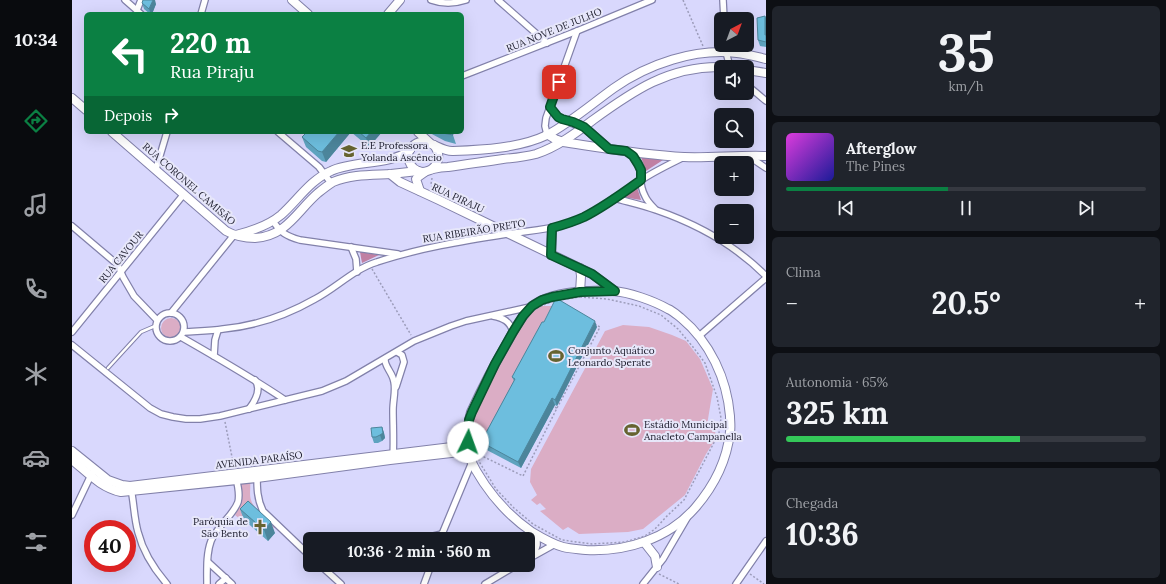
<!DOCTYPE html>
<html lang="pt">
<meta charset="utf-8">
<style>
body{margin:0;font-family:Lora,serif;background:#20242c;color:#f1f3f6;height:100vh;display:flex;flex-direction:column;font-size:15px;white-space:nowrap}
*{box-sizing:border-box;margin:0}
p{font-size:13px;color:#9ea1a6}
.icon{flex:none;width:22px;height:22px;fill:none;stroke:currentColor;stroke-width:2;stroke-linecap:round;stroke-linejoin:round}
.map{position:relative;flex:1;overflow:hidden}
.panel{display:flex;flex-direction:column;gap:6px;padding:6px;background:#0d0f14;width:400px}
.panel>*{flex:none}
.banner{position:absolute;left:12px;top:12px;width:380px;height:122px;border-radius:6px;box-shadow:0 4px 16px #0002;background:#0b8043;color:#fff;overflow:hidden}
.needle{width:26px;rotate:41deg}
.fabs{position:absolute;left:642px;top:12px;display:grid;gap:8px}
.fabs a{display:grid;place-items:center;width:40px;height:40px;border-radius:6px;background:#171b24;box-shadow:0 4px 16px #0002;font-size:20px}
.speed{position:absolute;left:12px;top:520px;display:flex;gap:8px;font-size:20px;font-weight:700;text-align:center}
.speed>*{display:grid;place-content:center;width:52px;height:52px;border-radius:50%;background:#171b24;box-shadow:0 4px 16px #0002;line-height:1}
.speed .limit{border:6px solid #d22;background:#fff;color:#111}
.pin{position:absolute;display:grid;place-items:center;width:34px;height:34px;color:#fff;margin:-17px;border-radius:8px;box-shadow:0 2px 6px #0006}
.me{position:absolute;width:44px;margin:-22px;rotate:3deg;stroke-linejoin:round;filter:drop-shadow(0 0 3px #0008)}
.turn{display:flex;align-items:center;gap:14px;height:84px;padding:0 20px;font-size:18px}
.turn .icon{width:52px;height:52px;stroke-width:2.5}
.turn b{display:block;font-size:28px;line-height:34px}
.then{display:flex;align-items:center;height:38px;padding:0 20px;background:#0003;gap:8px;font-size:15px}
.big{font-size:30px;font-weight:700;line-height:1.1}
.panel .tile{flex:1;display:flex;flex-direction:column;justify-content:center;gap:6px;min-width:0;padding:0 14px;border-radius:6px;background:#20242c}
.panel .dial{align-items:center;gap:0}
.dial b{font-size:52px;line-height:1}
.song{display:flex;align-items:center;gap:12px}
.cover{width:48px;height:48px;border-radius:6px;background:linear-gradient(135deg,hsl(300 70% 55%),hsl(240 70% 35%))}
.played{height:4px;border-radius:2px;background:linear-gradient(90deg,#0b8043 45%,#363941 45%)}
.keys{display:flex;justify-content:space-around;direction:ltr}
.heat{display:flex;justify-content:space-between;align-items:center;font-size:22px;direction:ltr}
.charge{height:6px;border-radius:3px;background:linear-gradient(90deg,#34c759 65%,#363941 0)}
.trip{position:absolute;left:231px;top:532px;width:232px;height:40px;border-radius:6px;background:#171b24;box-shadow:0 4px 16px #0002;font-weight:700;line-height:40px;text-align:center}
main{display:flex;flex:1;min-height:0}
.tabs{display:flex;flex-direction:column;width:72px;justify-content:space-around;align-items:center;background:#090b0e;color:#9ea1a6}
.tabs .icon{width:28px;height:28px}
.tabs .current{color:#0b8043}
.tabs b{font-size:18px;color:#f1f3f6}
.map>svg:first-child{display:block}
.green{fill:#dbadc5}
.forest{fill:#c080a3}
.lines{fill:none;stroke-linecap:round;stroke-linejoin:round}
.lane-casing{stroke:#8281aa;stroke-width:4.5}
.street-casing{stroke:#8281aa;stroke-width:8}
.secondary-casing{stroke:#8281aa;stroke-width:10}
.path{stroke:#9c9cba;stroke-width:1.5;stroke-dasharray:2 2;stroke-linecap:butt}
.lane{stroke:#fff;stroke-width:2.5}
.street{stroke:#fff;stroke-width:5.5}
.secondary{stroke:#fff;stroke-width:8}
.wall{fill:#5ea3bf}
.shaded-wall{fill:#4c859b}
.building{fill:#6dbede;stroke:#4c859b}
.route-casing{stroke:#07532c;stroke-width:10}
.route{stroke:#0b8043;stroke-width:7}
.labels{text-anchor:middle;dominant-baseline:central;stroke-width:4;stroke-linejoin:round;paint-order:stroke}
.street-label{font-size:10px;fill:#212131;stroke:#e7e7fa}
.poi-label{font-size:10px;fill:#212131;stroke:#e7e7fa;text-anchor:start}
</style>
<main>
<nav class="tabs">
<b>10:34</b>
<svg class="icon current" aria-label="directions" viewBox="0 0 24 24"><path d="M12 3l9 9-9 9-9-9zM9 14v-3h6M13 9l2 2-2 2"/></svg>
<svg class="icon" aria-label="music" viewBox="0 0 24 24"><path d="M9 18V5l10-2v13"/><circle cx="6" cy="18" r="3"/><circle cx="16" cy="16" r="3"/></svg>
<svg class="icon" aria-label="phone" viewBox="0 0 24 24"><path d="M5 4h4l2 5-3 2q2 4 5 5l2-3 5 2v4C11 20 4 13 5 4z"/></svg>
<svg class="icon" aria-label="climate" viewBox="0 0 24 24"><path d="M12 3v18M4 7l16 10M4 17L20 7"/></svg>
<svg class="icon" aria-label="car" viewBox="0 0 24 24"><path d="M5 17H2v-5l4-1 3-4h7l3 4 3 1v5h-3M9 17h6M6 11h13"/><circle cx="7" cy="17" r="2"/><circle cx="17" cy="17" r="2"/></svg>
<svg class="icon" aria-label="filters" viewBox="0 0 24 24"><path d="M4 7h16M4 17h16"/><circle cx="9" cy="7" r="2"/><circle cx="15" cy="17" r="2"/></svg>
</nav>
<div class="map">
<svg width="694" height="584" viewBox="0 0 694 584">
<rect width="100%" height="100%" fill="#d9d8fd"/>
<g class="green">
<polygon points="468,306 480,306 409,446 401,418 429,359 455,316"/>
<circle cx="99" cy="328" r="10"/>
<polygon points="551,325 577,327 600,335 614,341 628,359 641,389 635,425 646,435 634,454 613,495 571,529 556,532 507,534 496,527 491,530 468,511 474,509 468,503 465,505 459,500 465,495 458,482 459,469 533,331"/>
<path d="M174,481H178C179,487 177,494 179,500C182,510 197,521 205,528H202L179,507L168,519L163,515L168,505L169,484Z"/>
</g>
<g class="forest">
<polygon points="569,157 591,160 574,171"/>
<polygon points="565,187 569,200 550,197"/>
<polygon points="288,252 307,255 290,263"/>
</g>
<g class="lines">
<defs>
<polyline id="lane" points="36,368 69,332 83,326"/>
<g id="street">
<polyline points="53,0 69,14"/>
<path d="M359,0C370,4 382,4 394,0"/>
<polyline points="426,0 475,43"/>
<polyline points="651,0 652,19"/>
<polyline points="65,10 69,0"/>
<polyline points="129,14 133,0"/>
<polyline points="654,45 654,52 658,67"/>
<polyline points="390,76 505,31 580,0"/>
<polyline points="675,85 694,101"/>
<polyline points="478,107 486,117 497,121"/>
<polyline points="206,132 247,167 259,183"/>
<polyline points="475,134 473,126 474,118 505,31"/>
<path d="M556,152C576,169 563,178 573,196C575,201 579,205 583,209"/>
<polyline points="676,156 694,168"/>
<polyline points="84,169 95,132"/>
<path d="M542,198C556,202 571,205 584,210C625,224 663,245 694,276"/>
<path d="M201,221C209,233 214,236 228,240L326,254"/>
<polyline points="0,226 46,265 51,277 62,296 85,320"/>
<polyline points="279,247 284,259 285,272"/>
<circle cx="98" cy="327" r="14"/>
<polyline points="99,313 162,235"/>
<path d="M421,316C431,318 438,321 441,332"/>
<polyline points="0,332 112,194"/>
<path d="M112,332C125,331 138,331 151,329C183,326 215,315 243,299C264,288 282,269 305,262C347,248 391,241 435,234C455,231 475,230 495,224C522,216 545,196 568,181C581,172 596,165 610,158"/>
<polyline points="627,336 694,278"/>
<path d="M109,337C144,357 179,377 213,400"/>
<polyline points="0,345 78,408 89,414 101,417 114,419 128,419 148,416 250,391 274,381 342,341 379,326 394,321 458,307"/>
<polyline points="142,356 143,340 146,330"/>
<path d="M313,359C312,366 321,373 322,382C324,391 321,400 321,410C321,425 322,441 321,457"/>
<polyline points="324,387 332,362 330,355 325,352"/>
<path d="M177,409C183,401 190,389 183,380"/>
<path d="M185,474C185,488 185,499 191,511L238,556"/>
<path d="M59,489C62,503 62,518 66,532C71,552 82,569 95,584"/>
<polyline points="0,515 20,473"/>
<polyline points="349,539 370,534"/>
<polyline points="368,539 400,462"/>
<polyline points="462,555 465,545 465,535"/>
<polyline points="456,559 483,544"/>
<polyline points="136,562 160,584"/>
<polyline points="248,565 269,584"/>
<path d="M135,584C135,570 134,554 139,541C145,526 161,516 166,502C168,494 166,486 164,478"/>
<polyline points="147,584 154,578"/>
<polyline points="352,584 359,565"/>
<polyline points="413,584 445,565"/>
<polyline points="571,584 591,559 615,518"/>
<polyline points="664,584 694,541"/>
</g>
<g id="secondary">
<polyline points="220,0 236,14"/>
<polyline points="316,14 328,0"/>
<path d="M649,67C597,66 561,91 521,120C504,133 485,147 464,154C453,157 442,158 431,159C412,162 394,164 376,167C371,167 365,168 361,169C357,170 355,172 350,172C344,171 339,167 337,161C335,156 336,151 340,147C352,133 367,152 381,151C411,150 448,148 475,135C498,123 521,103 542,88C576,64 623,48 665,53C675,54 685,57 694,59"/>
<polyline points="675,70 694,73"/>
<polyline points="0,98 14,110"/>
<polyline points="497,121 512,127 536,148"/>
<path d="M40,132L154,231C163,236 172,238 183,238C215,236 225,211 246,193C251,189 256,185 261,182C280,174 299,175 319,174C328,173 337,172 346,171"/>
<polyline points="346,132 358,143"/>
<path d="M475,134L483,139L491,142C531,148 571,155 612,157C639,158 667,155 694,156"/>
<path d="M360,169C368,162 368,153 362,145"/>
<polyline points="318,174 328,182 367,200 520,274 543,291"/>
<polyline points="348,191 344,179 346,177 353,172"/>
<path d="M164,235C180,231 197,225 209,215C225,201 238,180 259,171C282,160 318,166 338,150"/>
<polyline points="479,255 480,228"/>
<polyline points="508,292 509,276 508,268"/>
<path d="M395,442L397,420L399,412C410,388 422,365 435,343C442,331 448,317 459,307C472,296 497,292 514,291C523,291 532,290 541,291C557,292 582,301 596,309C601,311 605,315 609,318C638,342 655,379 658,416C658,421 659,427 658,432C655,460 642,486 623,508C596,539 554,552 514,550C507,549 499,549 491,547C480,544 470,538 460,532C431,512 411,487 396,455"/>
<polyline points="0,451 36,480 50,485 58,486 388,446"/>
<polyline points="392,455 396,455 401,451 399,444 395,442"/>
<path d="M0,460C15,472 29,488 49,492L185,478L318,460L388,452"/>
<polyline points="572,542 583,556 585,567"/>
</g>
</defs>
<use href="#lane" class="lane-casing"/>
<use href="#street" class="street-casing"/>
<use href="#secondary" class="secondary-casing"/>
<g class="path">
<polyline points="611,0 631,46"/>
<polyline points="360,178 359,184 361,190"/>
<polyline points="300,269 339,335"/>
<path d="M508,297L535,299L567,306L589,315L606,329L621,347L633,363L645,397L649,418L647,433L612,500L594,517L583,529L573,536L553,542L520,544L490,540L461,524L442,508L424,489L408,463L402,444L399,426L403,413C408,403 413,393 418,383C428,361 442,322 464,309C476,301 493,299 508,297Z"/>
<polyline points="485,408 528,327 523,324"/>
<polyline points="153,422 162,467"/>
<polyline points="408,455 451,476 485,408 482,407"/>
<polyline points="587,574 607,584"/>
<polyline points="678,574 692,584"/>
</g>
<use href="#lane" class="lane"/>
<use href="#street" class="street"/>
<use href="#secondary" class="secondary"/>
</g>
<g class="wall">
<polygon points="70,3 84,4 80,14 78,14 72,9"/>
<polygon points="693,16 694,18 694,47 688,46 686,40"/>
<polygon points="235,132 310,132 297,147 279,132 254,162 250,161 234,147 230,137"/>
<polygon points="356,132 380,132 384,144 373,141"/>
<polygon points="525,327 485,406 483,405 449,468 411,448 409,442 442,381 440,377"/>
<polygon points="310,427 312,433 313,438 310,441 306,443 302,443 300,437"/>
<polygon points="168,509 203,533 196,541 172,520"/>
</g>
<g class="shaded-wall">
<polygon points="81,0 83,0 84,4 80,14 79,14 77,9"/>
<polygon points="693,16 694,18 694,36 693,35"/>
<polygon points="267,132 279,132 254,162 250,152"/>
<polygon points="299,132 310,132 297,147 294,138"/>
<polygon points="523,321 525,327 485,406 483,400"/>
<polygon points="480,398 483,405 449,468 446,462"/>
<polygon points="310,427 312,433 313,438 310,441 308,435"/>
<polygon points="199,522 203,533 196,541 192,530"/>
</g>
<g class="building">
<polygon points="71,0 81,0 77,9 70,3"/>
<polygon points="693,16 693,35 694,35 694,42 686,40 685,18"/>
<polygon points="235,132 267,132 250,152 246,151 230,137"/>
<polygon points="287,132 299,132 294,138"/>
<polygon points="368,132 380,132 381,135 370,133"/>
<polygon points="484,298 523,321 483,400 480,398 446,462 409,442 443,379 440,377 470,322 472,322"/>
<polygon points="310,427 311,433 308,435 304,437 300,437 299,428"/>
<polygon points="176,501 199,522 192,530 168,509"/>
</g>
<g class="lines">
<defs>
<path id="route" d="M396,442L397,420L400,412L423,364L441,332L451,316L460,306L470,300L480,297L508,292L543,291L520,274L479,255L480,228C491,225 501,222 512,217C532,207 551,193 569,180V170L566,164L561,156L554,151L537,149L512,127L501,122L490,119L486,117L478,107L487,82"/>
</defs>
<use href="#route" class="route-casing"/>
<use href="#route" class="route"/>
</g>
<defs>
<symbol id="school-bare" viewBox="-9 -9 18 18"><path d="M0-5L7-2L0 1L-7-2ZM-4 1L0 2.5L4 1V4Q0 6-4 4Z" fill="#666330" stroke="#e7e7fa" stroke-width="2.5" paint-order="stroke"/></symbol>
<symbol id="stadium-bare" viewBox="-9 -9 18 18"><path d="M0-5a6.5 5 0 1 0 0 10a6.5 5 0 1 0 0-10ZM-3.5-1.8h7v3.6h-7Z" fill="#666330" stroke="#e7e7fa" stroke-width="2.5" paint-order="stroke"/></symbol>
<symbol id="church-bare" viewBox="-9 -9 18 18"><path d="M-1.2-6h2.4v3.5h3.3v2.4h-3.3V6h-2.4V-.1h-3.3v-2.4h3.3Z" fill="#666330" stroke="#e7e7fa" stroke-width="2.5" paint-order="stroke"/></symbol>
</defs>
<g fill-rule="evenodd">
<use href="#school-bare" x="266" y="140" width="22" height="22"/>
<use href="#stadium-bare" x="473" y="345" width="22" height="22"/>
<use href="#stadium-bare" x="549" y="419" width="22" height="22"/>
<use href="#church-bare" x="177" y="516" width="22" height="22"/>
</g>
<g class="labels">
<g class="street-label">
<text transform="translate(482 30) rotate(-22)">RUA NOVE DE JULHO</text>
<text transform="translate(117 184) rotate(41)">RUA CORONEL CAMISÃO</text>
<text transform="translate(386 198) rotate(25)">RUA PIRAJU</text>
<text transform="translate(402 231) rotate(-9)">RUA RIBEIRÃO PRETO</text>
<text transform="translate(49 257) rotate(-51)">RUA CAVOUR</text>
<text transform="translate(187 460) rotate(-7)">AVENIDA PARAÍSO</text>
</g>
<g class="poi-label">
<text x="289" y="145">E.E Professora<tspan x="289" dy="12">Yolanda Ascêncio</tspan></text>
<text x="496" y="350">Conjunto Aquático<tspan x="496" dy="12">Leonardo Sperate</tspan></text>
<text x="572" y="424">Estádio Municipal<tspan x="572" dy="12">Anacleto Campanella</tspan></text>
<text x="176" y="521" text-anchor="end">Paróquia de<tspan x="176" dy="12">São Bento</tspan></text>
</g>
</g>
</svg>
<div class="fabs">
<a><svg class="needle" viewBox="-14 -14 28 28"><path d="M0-13l5 13h-10z" fill="#e53935"/><path d="M0 13l5-13h-10z" fill="#9ea1a6"/></svg></a>
<a><svg class="icon" aria-label="sound" viewBox="0 0 24 24"><path d="M4 9h4l5-4v14l-5-4H4zM17 9q2 3 0 6"/></svg></a>
<a><svg class="icon" aria-label="search" viewBox="0 0 24 24"><circle cx="10" cy="10" r="6"/><path d="M15 15l6 6"/></svg></a>
<a>+</a>
<a>−</a>
</div>
<div class="speed"><div class="limit">40</div></div>
<div class="pin" style="left:487px;top:82px;background:#d93025"><svg class="icon" aria-label="arrive" viewBox="0 0 24 24"><path d="M6 21V4h12l-3 4 3 4H6"/></svg></div>
<svg class="me" style="left:396px;top:442px" viewBox="-20 -20 40 40"><circle r="19" fill="#fff"/><path d="M0-13L10 11 0 6-10 11z" fill="#0b8043"/></svg>
<div class="trip">10:36 · 2 min · 560 m</div>
<div class="banner">
<div class="turn"><svg class="icon" aria-label="left" viewBox="0 0 24 24"><path d="M17 20v-9H6M10 6l-5 5 5 5"/></svg><div><b>220 m</b>Rua Piraju</div></div>
<div class="then">Depois<svg class="icon" aria-label="right" viewBox="0 0 24 24"><path d="M7 20v-9h11M14 6l5 5-5 5"/></svg></div>
</div>
</div>
<section class="panel">
<div class="tile dial"><b>35</b><p>km/h</p></div>
<div class="tile">
<div class="song"><i class="cover"></i><div><b>Afterglow</b><p>The Pines</p></div></div>
<div class="played"></div>
<div class="keys"><svg class="icon" aria-label="previous" viewBox="0 0 24 24"><path d="M18 5L8 12l10 7zM5 5v14"/></svg><svg class="icon" aria-label="pause" viewBox="0 0 24 24"><path d="M8 5v14M16 5v14"/></svg><svg class="icon" aria-label="next" viewBox="0 0 24 24"><path d="M6 5l10 7-10 7zM19 5v14"/></svg></div>
</div>
<div class="tile"><p>Clima</p>
<div class="heat"><a>−</a><b class="big">20.5°</b><a>+</a></div>
</div>
<div class="tile"><p>Autonomia · 65%</p><b class="big">325 km</b><div class="charge"></div></div>
<div class="tile"><p>Chegada</p><b class="big">10:36</b></div>
</section>
</main>
